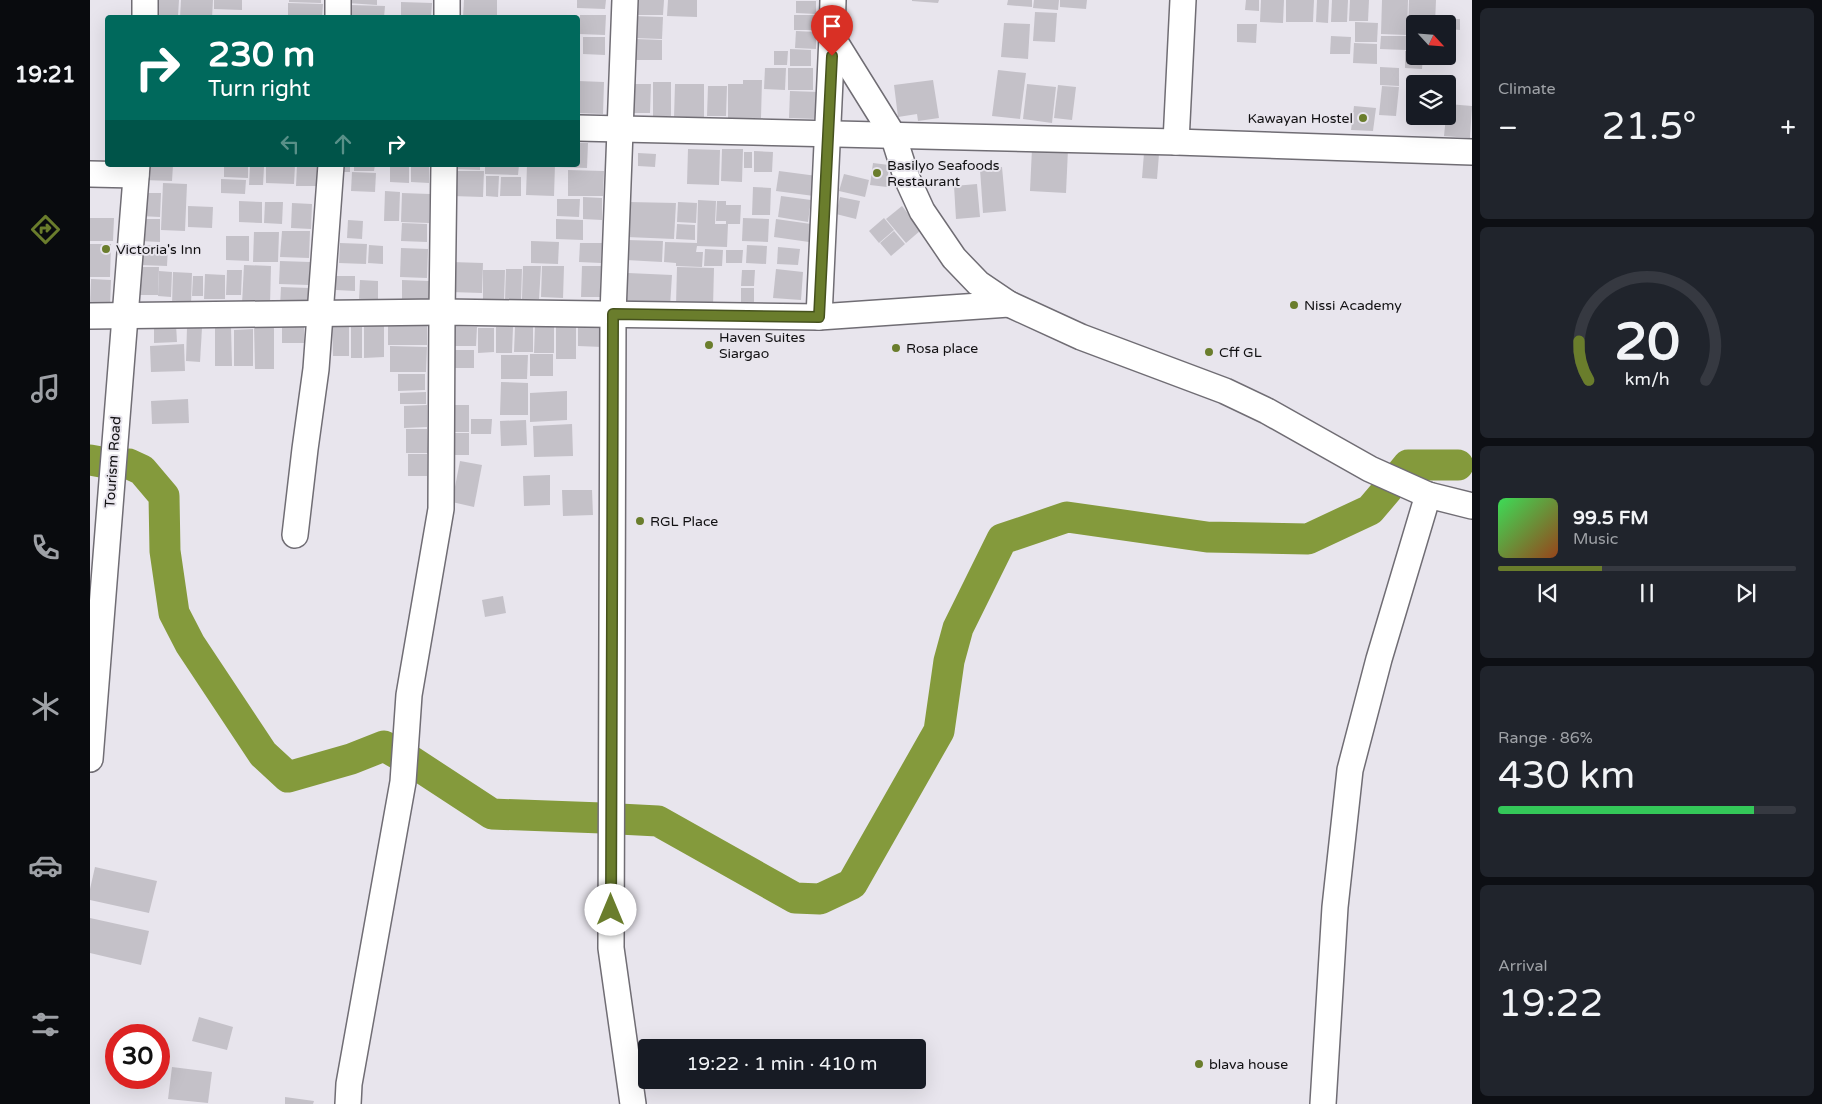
<!DOCTYPE html>
<meta charset="utf-8">
<style>
body{margin:0;font-family:"Varela Round",sans-serif;background:#20242c;color:#f1f3f6;height:100vh;display:flex;flex-direction:column;font-size:19px;white-space:nowrap}
*{box-sizing:border-box;margin:0}
p{font-size:16px;color:#9ea1a6}
.icon{flex:none;width:28px;height:28px;fill:none;stroke:currentColor;stroke-width:2;stroke-linecap:round;stroke-linejoin:round}
.map{position:relative;flex:1;overflow:hidden}
.drawer{display:flex;flex-direction:column;gap:8px;padding:8px;background:#0d0f14;width:350px}
.drawer>*{flex:none}
.banner{position:absolute;left:15px;top:15px;width:475px;height:152px;border-radius:5px;box-shadow:0 5px 20px #0002;background:#00695c;color:#fff;overflow:hidden}
.needle{width:32px;rotate:116deg}
.controls{position:absolute;left:1316px;top:15px;display:grid;gap:10px}
.controls a{display:grid;place-items:center;width:50px;height:50px;border-radius:5px;background:#171b24;box-shadow:0 5px 20px #0002;font-size:25px}
.speed{position:absolute;left:15px;top:1024px;display:flex;gap:10px;font-size:25px;font-weight:700;text-align:center}
.speed>*{display:grid;place-content:center;width:65px;height:65px;border-radius:50%;background:#171b24;box-shadow:0 5px 20px #0002;line-height:1}
.speed .limit{border:8px solid #d22;background:#fff;color:#111}
.pin{position:absolute;display:grid;place-items:center;width:42px;height:42px;color:#fff;margin:-51px -21px;border-radius:50% 50% 50% 0;rotate:-45deg;box-shadow:0 0 5px #0007}
.pin .icon{rotate:45deg}
.me{position:absolute;width:55px;margin:-28px;rotate:0deg;stroke-linejoin:round;filter:drop-shadow(0 0 4px #0008)}
.turn{display:flex;align-items:center;gap:18px;height:105px;padding:0 20px;font-size:22px}
.turn .icon{width:65px;height:65px;stroke-width:2.5}
.turn b{display:block;font-size:35px;line-height:42px}
.lanes{display:flex;align-items:center;height:48px;padding:0 20px;background:#0003;justify-content:center;gap:25px;direction:ltr}
.lanes .off{opacity:.35}
.big{font-size:38px;font-weight:600;line-height:1.1}
.drawer .tile{flex:1;display:flex;flex-direction:column;justify-content:center;gap:8px;min-width:0;padding:0 18px;border-radius:8px;background:#20242c}
.drawer .dial{align-items:center;gap:0}
.dial svg{height:130px;overflow:visible;fill:none;stroke:#363941;stroke-width:7;stroke-linecap:round;text-anchor:middle}
.dial text{fill:#f1f3f6;stroke:none}
.song{display:flex;align-items:center;gap:15px}
.cover{width:60px;height:60px;border-radius:8px;background:linear-gradient(135deg,hsl(130 70% 55%),hsl(20 70% 35%))}
.played{height:5px;border-radius:2px;background:linear-gradient(90deg,#6a7d2c 35%,#363941 35%)}
.keys{display:flex;justify-content:space-around;direction:ltr}
.heat{display:flex;justify-content:space-between;align-items:center;font-size:28px;direction:ltr}
.charge{height:8px;border-radius:4px;background:linear-gradient(90deg,#34c759 86%,#363941 0)}
.trip{position:absolute;left:548px;top:1039px;width:288px;height:50px;border-radius:5px;background:#171b24;box-shadow:0 5px 20px #0002;font-weight:600;line-height:50px;text-align:center}
main{display:flex;flex:1;min-height:0}
.menu{display:flex;flex-direction:column;width:90px;justify-content:space-around;align-items:center;background:#090b0e;color:#9ea1a6}
.menu .icon{width:35px;height:35px}
.menu .active{color:#6a7d2c}
.menu b{font-size:22px;color:#f1f3f6}
.map>svg:first-child{display:block}
.lines{fill:none;stroke-linecap:round;stroke-linejoin:round}
.river{stroke:#849a3c;stroke-width:31}
.building{fill:#c4c1c8}
.minor-casing{stroke:#706d74;stroke-width:28}
.minor{stroke:#fff;stroke-width:25}
.route-casing{stroke:#45511d;stroke-width:12}
.route{stroke:#6a7d2c;stroke-width:9}
.poi-dot{fill:#6a7d2c;stroke:#e8e5ed;stroke-width:2}
.labels{text-anchor:middle;dominant-baseline:central;stroke-width:4;stroke-linejoin:round;paint-order:stroke}
.poi-label{font-size:14px;fill:#111012;stroke:#e8e5ed;text-anchor:start}
.street-label{font-size:14px;fill:#111012;stroke:#e8e5ed}
</style>
<main>
<nav class="menu">
<b>19:21</b>
<svg class="icon active" aria-label="directions" viewBox="0 0 24 24"><path d="M12 3l9 9-9 9-9-9zM9 14v-3h6M13 9l2 2-2 2"/></svg>
<svg class="icon" aria-label="music" viewBox="0 0 24 24"><path d="M9 18V5l10-2v13"/><circle cx="6" cy="18" r="3"/><circle cx="16" cy="16" r="3"/></svg>
<svg class="icon" aria-label="phone" viewBox="0 0 24 24"><path d="M5 4h4l2 5-3 2q2 4 5 5l2-3 5 2v4C11 20 4 13 5 4z"/></svg>
<svg class="icon" aria-label="climate" viewBox="0 0 24 24"><path d="M12 3v18M4 7l16 10M4 17L20 7"/></svg>
<svg class="icon" aria-label="car" viewBox="0 0 24 24"><path d="M5 17H2v-5l4-1 3-4h7l3 4 3 1v5h-3M9 17h6M6 11h13"/><circle cx="7" cy="17" r="2"/><circle cx="17" cy="17" r="2"/></svg>
<svg class="icon" aria-label="filters" viewBox="0 0 24 24"><path d="M4 7h16M4 17h16"/><circle cx="9" cy="7" r="2"/><circle cx="15" cy="17" r="2"/></svg>
</nav>
<div class="map">
<svg width="1382" height="1104" viewBox="0 0 1382 1104">
<rect width="100%" height="100%" fill="#e8e5ed"/>
<g class="lines">
<g class="river">
<polyline points="0,460 11,462"/>
<polyline points="39,464 52,470 74,496 75,551 84,613 100,644 173,754 198,777 261,759 294,746 308,754"/>
<polyline points="1309,476 1318,465 1368,465"/>
<polyline points="321,761 402,814 512,818"/>
<polyline points="529,819 568,821 705,898 730,899 762,884 849,731 859,661 868,628 912,539 977,517 1117,537 1218,539 1280,510 1297,490"/>
</g>
</g>
<g class="building">
<polygon points="63,0 89,0 88,16 62,15"/>
<polygon points="91,0 123,0 122,18 90,18"/>
<polygon points="124,0 152,0 152,10 124,9"/>
<polygon points="199,0 231,0 231,3 199,2"/>
<polygon points="257,0 287,0 287,5 257,3"/>
<polygon points="374,0 407,0 407,18 373,18"/>
<polygon points="487,0 516,0 515,9 487,8"/>
<polygon points="545,0 574,0 573,15 545,15"/>
<polygon points="578,0 607,0 607,17 577,16"/>
<polygon points="822,0 849,0 848,3 822,1"/>
<polygon points="918,0 942,0 942,7 917,5"/>
<polygon points="944,0 969,0 968,10 943,8"/>
<polygon points="970,0 997,0 996,9 970,7"/>
<polygon points="1156,0 1169,0 1169,11 1155,10"/>
<polygon points="1171,0 1194,0 1193,23 1170,22"/>
<polygon points="1196,0 1224,0 1223,22 1196,22"/>
<polygon points="1227,0 1239,0 1238,23 1226,22"/>
<polygon points="1242,0 1258,0 1257,22 1241,22"/>
<polygon points="1260,0 1279,0 1278,21 1259,21"/>
<polygon points="1292,0 1318,0 1317,35 1291,34"/>
<polygon points="1319,0 1346,0 1345,24 1325,24 1325,31 1318,31"/>
<polygon points="706,1 726,1 726,14 706,13"/>
<polygon points="311,2 342,3 341,18 311,18"/>
<polygon points="198,3 233,4 232,18 198,18"/>
<polygon points="260,5 295,6 294,18 259,18"/>
<polygon points="945,12 967,13 965,42 943,41"/>
<polygon points="490,15 516,15 515,35 489,34"/>
<rect x="704" y="15" width="23" height="15"/>
<polygon points="543,16 573,17 572,39 543,38"/>
<polygon points="1351,19 1370,19 1370,30 1358,29 1358,24 1351,24"/>
<polygon points="1265,22 1288,23 1287,42 1265,42"/>
<polygon points="914,23 940,24 938,59 911,57"/>
<polygon points="1147,24 1167,24 1166,43 1147,42"/>
<polygon points="706,31 726,32 726,49 705,48"/>
<polygon points="1321,32 1325,33 1325,49 1320,49"/>
<polygon points="1241,36 1261,37 1260,54 1240,54"/>
<polygon points="1291,36 1316,36 1316,50 1290,49"/>
<polygon points="493,37 515,37 515,55 493,54"/>
<polygon points="546,39 572,40 572,60 546,60"/>
<polygon points="1264,43 1287,44 1287,64 1263,63"/>
<polygon points="700,49 721,50 721,66 700,66"/>
<polygon points="684,51 698,51 697,65 684,65"/>
<polygon points="1315,51 1325,51 1325,56 1333,56 1332,69 1315,68"/>
<polygon points="1290,67 1309,68 1309,86 1290,85"/>
<polygon points="675,68 696,68 695,90 674,89"/>
<rect x="698" y="68" width="25" height="22"/>
<polygon points="908,70 936,73 930,119 902,116"/>
<polygon points="653,80 672,80 671,118 638,118 638,84 653,84"/>
<polygon points="843,80 849,118 828,121 827,114 808,117 804,85"/>
<polygon points="488,81 514,82 513,114 488,113"/>
<rect x="563" y="82" width="18" height="34"/>
<polygon points="542,84 561,84 560,113 542,113"/>
<polygon points="585,84 614,84 614,118 584,118"/>
<polygon points="937,84 966,87 962,123 933,119"/>
<polygon points="968,85 986,87 982,120 964,118"/>
<polygon points="618,86 637,86 636,116 617,116"/>
<polygon points="1292,86 1309,87 1306,116 1289,115"/>
<polygon points="700,91 729,92 728,119 699,118"/>
<polygon points="1358,104 1382,106 1380,138 1354,136 1356,116 1358,116"/>
<polygon points="1264,106 1286,108 1283,131 1261,130"/>
<polygon points="488,143 498,143 497,168 467,167 467,165 488,165"/>
<polygon points="942,148 978,149 976,193 940,191"/>
<polygon points="598,149 630,150 629,185 597,184"/>
<polygon points="632,149 653,149 652,182 631,181"/>
<polygon points="664,151 683,152 682,172 664,172"/>
<rect x="654" y="152" width="8" height="16"/>
<polygon points="548,153 566,154 565,167 548,166"/>
<polygon points="1054,153 1069,154 1067,179 1052,178"/>
<polygon points="783,163 799,165 797,187 780,185"/>
<polygon points="54,165 83,165 82,181 54,180"/>
<polygon points="176,165 205,165 204,184 176,183"/>
<polygon points="207,165 231,165 230,186 206,186"/>
<polygon points="248,165 260,165 260,172 247,172"/>
<polygon points="264,165 285,165 284,171 264,171"/>
<polygon points="300,165 319,166 319,183 300,182"/>
<polygon points="321,165 339,165 339,183 321,182"/>
<polygon points="362,165 390,165 390,170 362,169"/>
<polygon points="395,165 429,165 428,175 395,174"/>
<polygon points="437,165 465,165 464,196 436,195"/>
<polygon points="134,166 158,167 158,178 134,177"/>
<polygon points="160,166 174,167 173,185 159,185"/>
<polygon points="912,167 916,211 893,213 890,169"/>
<polygon points="478,170 514,171 513,196 478,196"/>
<polygon points="363,171 394,171 393,197 362,196"/>
<polygon points="689,171 727,176 724,196 686,191"/>
<polygon points="262,172 286,173 285,192 261,191"/>
<polygon points="754,174 779,180 775,197 749,191"/>
<polygon points="396,176 409,176 408,197 396,196"/>
<polygon points="411,177 431,177 431,196 410,196"/>
<polygon points="131,179 156,180 155,194 131,193"/>
<polygon points="73,183 97,184 95,231 71,230"/>
<polygon points="887,184 890,217 866,219 864,186"/>
<polygon points="663,187 681,188 680,215 662,215"/>
<polygon points="295,191 310,192 309,221 294,221"/>
<polygon points="49,193 71,193 70,217 49,216"/>
<polygon points="312,193 340,194 339,223 311,222"/>
<polygon points="691,196 721,200 718,222 688,217"/>
<polygon points="493,197 512,198 512,220 493,219"/>
<polygon points="750,197 770,201 766,219 746,214"/>
<polygon points="467,199 490,199 489,217 467,216"/>
<polygon points="608,200 626,201 625,224 636,224 636,221 626,221 627,201 636,201 636,205 651,205 650,224 638,224 637,247 607,246 606,252 613,252 612,267 586,266 586,263 574,262 575,242 607,243"/>
<polygon points="149,201 172,202 172,223 149,222"/>
<polygon points="175,202 193,202 192,224 174,223"/>
<polygon points="539,202 586,203 584,239 537,237"/>
<polygon points="588,202 607,203 606,223 587,222"/>
<polygon points="202,203 222,204 221,229 201,228"/>
<polygon points="98,206 123,207 122,228 98,227"/>
<polygon points="812,206 831,230 816,243 796,219"/>
<polygon points="0,218 24,218 23,241 0,241"/>
<polygon points="653,218 679,219 678,242 652,241"/>
<polygon points="794,218 804,230 789,243 779,231"/>
<polygon points="51,219 70,219 70,242 50,241"/>
<polygon points="466,219 493,220 493,240 466,239"/>
<polygon points="686,219 721,224 719,242 684,237"/>
<polygon points="258,220 273,221 272,239 257,238"/>
<polygon points="312,223 337,224 337,242 311,241"/>
<polygon points="587,224 605,225 605,240 586,239"/>
<polygon points="192,231 220,231 219,258 190,257"/>
<polygon points="804,231 815,244 801,256 790,243"/>
<polygon points="164,232 189,232 188,262 163,262"/>
<polygon points="136,236 159,236 159,261 136,260"/>
<polygon points="537,240 573,241 572,262 536,260"/>
<polygon points="441,241 469,242 468,264 441,263"/>
<polygon points="250,243 277,244 276,264 249,263"/>
<polygon points="490,243 512,243 511,263 489,262"/>
<polygon points="0,244 21,244 20,277 0,277"/>
<polygon points="51,245 78,246 77,266 50,265"/>
<polygon points="279,245 293,246 293,264 278,263"/>
<polygon points="657,245 677,246 676,264 656,263"/>
<polygon points="688,247 710,249 708,265 687,264"/>
<polygon points="311,248 338,249 337,278 310,277"/>
<polygon points="615,249 633,250 632,266 614,266"/>
<polygon points="636,250 653,250 652,263 636,263"/>
<polygon points="190,261 220,262 219,285 189,284"/>
<polygon points="361,262 393,263 392,293 360,292"/>
<polygon points="154,265 181,266 180,305 152,304"/>
<polygon points="433,266 451,266 449,299 432,299"/>
<polygon points="452,266 474,266 473,298 451,297"/>
<polygon points="492,266 511,266 510,297 491,297"/>
<polygon points="49,267 69,267 68,295 49,295"/>
<polygon points="587,267 624,268 623,307 586,305"/>
<polygon points="416,269 432,269 431,300 415,300"/>
<polygon points="686,269 713,272 711,300 683,298"/>
<polygon points="137,270 152,270 151,295 136,295"/>
<polygon points="393,270 415,270 414,300 393,299"/>
<polygon points="652,270 665,270 664,286 651,286"/>
<polygon points="69,271 82,272 81,297 68,296"/>
<polygon points="83,272 102,273 101,304 82,304"/>
<polygon points="538,273 582,275 580,307 537,306"/>
<polygon points="115,274 135,275 135,299 114,299"/>
<polygon points="103,276 113,276 113,296 102,296"/>
<polygon points="246,276 265,276 265,291 246,290"/>
<polygon points="1,279 21,280 20,307 0,306"/>
<polygon points="270,280 288,281 288,301 269,300"/>
<polygon points="312,280 339,281 339,301 312,300"/>
<polygon points="191,287 220,288 220,308 190,307"/>
<rect x="651" y="288" width="13" height="14"/>
<polygon points="298,320 337,321 337,345 298,345"/>
<polygon points="294,323 294,357 274,358 274,324"/>
<polygon points="86,324 87,342 64,343 64,325"/>
<polygon points="164,325 184,325 184,369 165,369"/>
<rect x="192" y="325" width="22" height="18"/>
<polygon points="242,325 259,325 259,356 243,356"/>
<rect x="261" y="325" width="11" height="33"/>
<polygon points="445,325 464,325 464,353 444,353"/>
<rect x="466" y="325" width="20" height="34"/>
<polygon points="488,325 512,325 512,347 488,346"/>
<polygon points="363,326 387,327 386,346 363,346"/>
<polygon points="97,327 112,328 110,362 96,361"/>
<polygon points="125,327 141,327 142,366 125,366"/>
<polygon points="406,327 423,327 422,353 406,353"/>
<polygon points="425,327 443,327 443,352 424,352"/>
<polygon points="388,328 404,328 404,352 388,353"/>
<polygon points="163,329 163,366 144,366 144,330"/>
<polygon points="94,344 95,371 61,372 60,346"/>
<polygon points="300,346 337,347 336,372 300,372"/>
<rect x="364" y="350" width="20" height="18"/>
<rect x="440" y="354" width="23" height="22"/>
<polygon points="411,355 438,355 437,379 411,379"/>
<polygon points="308,374 335,374 335,390 308,391"/>
<polygon points="411,382 438,383 438,415 410,415"/>
<polygon points="477,391 477,420 440,422 440,393"/>
<polygon points="336,392 336,404 310,404 310,393"/>
<polygon points="98,399 99,423 62,424 61,401"/>
<polygon points="337,405 337,427 314,428 314,406"/>
<rect x="361" y="405" width="18" height="27"/>
<polygon points="381,419 402,419 401,434 381,434"/>
<polygon points="436,420 437,445 411,446 410,421"/>
<polygon points="482,424 483,456 444,457 443,426"/>
<polygon points="316,429 337,429 338,453 316,453"/>
<rect x="364" y="433" width="15" height="22"/>
<rect x="318" y="454" width="19" height="22"/>
<polygon points="370,461 392,465 384,507 362,502"/>
<polygon points="460,475 460,505 434,506 433,476"/>
<polygon points="472,490 502,490 503,515 473,516"/>
<polygon points="413,596 416,613 395,617 392,600"/>
<polygon points="5,867 67,881 59,913 0,900 0,889"/>
<polygon points="0,918 59,931 51,965 0,953"/>
<polygon points="109,1017 143,1027 137,1050 102,1041"/>
<polygon points="82,1067 122,1072 118,1103 78,1099"/>
<polygon points="195,1097 224,1101 223,1104 195,1104"/>
</g>
<g class="lines">
<defs>
<g id="minor">
<polyline points="535,0 523,314 521,948 543,1104"/>
<polyline points="743,0 742,37 803,135 816,176 832,211 864,258 888,283 919,304 991,337 1135,391 1177,411 1280,469 1338,495 1382,506"/>
<polyline points="55,18 55,0"/>
<polyline points="248,18 248,0"/>
<polyline points="357,18 357,0"/>
<polyline points="488,128 1086,142 1382,152"/>
<polyline points="1086,142 1093,0"/>
<polyline points="0,174 46,175"/>
<polyline points="0,316 352,312 354,165"/>
<polyline points="729,317 742,37"/>
<polyline points="205,535 215,449 226,369 241,165"/>
<polyline points="0,759 47,165"/>
<polyline points="258,1104 259,1084 313,782 319,695 351,509 352,312 729,317 919,304"/>
<polyline points="1233,1104 1245,907 1260,770 1289,659 1338,495"/>
</g>
</defs>
<use href="#minor" class="minor-casing"/>
<use href="#minor" class="minor"/>
</g>
<g class="lines">
<defs>
<polyline id="route" points="521,910 523,314 729,317 742,56"/>
</defs>
<use href="#route" class="route-casing"/>
<use href="#route" class="route"/>
</g>
<g class="poi-dot">
<circle cx="1273" cy="118" r="5"/>
<circle cx="787" cy="173" r="5"/>
<circle cx="16" cy="249" r="5"/>
<circle cx="1204" cy="305" r="5"/>
<circle cx="619" cy="345" r="5"/>
<circle cx="806" cy="348" r="5"/>
<circle cx="1119" cy="352" r="5"/>
<circle cx="550" cy="521" r="5"/>
<circle cx="1109" cy="1064" r="5"/>
</g>
<g class="labels">
<g class="poi-label">
<text x="1263" y="118" text-anchor="end">Kawayan Hostel</text>
<text x="797" y="165">Basilyo Seafoods<tspan x="797" dy="16">Restaurant</tspan></text>
<text x="26" y="249">Victoria's Inn</text>
<text x="1214" y="305">Nissi Academy</text>
<text x="629" y="337">Haven Suites<tspan x="629" dy="16">Siargao</tspan></text>
<text x="816" y="348">Rosa place</text>
<text x="1129" y="352">Cff GL</text>
<text x="560" y="521">RGL Place</text>
<text x="1119" y="1064">blava house</text>
</g>
<g class="street-label">
<text transform="translate(23 462) rotate(-86)">Tourism Road</text>
</g>
</g>
</svg>
<div class="controls">
<a><svg class="needle" viewBox="-14 -14 28 28"><path d="M0-13l5 13h-10z" fill="#e53935"/><path d="M0 13l5-13h-10z" fill="#9ea1a6"/></svg></a>
<a><svg class="icon" aria-label="layers" viewBox="0 0 24 24"><path d="M12 4l9 5-9 5-9-5zM3 14l9 5 9-5"/></svg></a>
</div>
<div class="speed"><div class="limit">30</div></div>
<div class="pin" style="left:742px;top:56px;background:#d93025"><svg class="icon" aria-label="arrive" viewBox="0 0 24 24"><path d="M6 21V4h12l-3 4 3 4H6"/></svg></div>
<svg class="me" style="left:521px;top:910px" viewBox="-20 -20 40 40"><circle r="19" fill="#fff"/><path d="M0-13L10 11 0 6-10 11z" fill="#6a7d2c"/></svg>
<div class="trip">19:22 · 1 min · 410 m</div>
<div class="banner">
<div class="turn"><svg class="icon" aria-label="right" viewBox="0 0 24 24"><path d="M7 20v-9h11M14 6l5 5-5 5"/></svg><div><b>230 m</b>Turn right</div></div>
<div class="lanes"><svg class="icon off" aria-label="left" viewBox="0 0 24 24"><path d="M17 20v-9H6M10 6l-5 5 5 5"/></svg><svg class="icon off" aria-label="ahead" viewBox="0 0 24 24"><path d="M12 20V5M6 11l6-6 6 6"/></svg><svg class="icon" aria-label="right" viewBox="0 0 24 24"><path d="M7 20v-9h11M14 6l5 5-5 5"/></svg></div>
</div>
</div>
<section class="drawer">
<div class="tile"><p>Climate</p>
<div class="heat"><a>−</a><b class="big">21.5°</b><a>+</a></div>
</div>
<div class="tile dial"><svg viewBox="0 0 100 80">
<path d="M14 69A42 42 0 1 1 86 69"/>
<path d="M14 69A42 42 0 0 1 8 45" stroke="#6a7d2c"/>
<text x="50" y="56" font-size="32" font-weight="700">20</text>
<text x="50" y="72" font-size="11">km/h</text>
</svg></div>
<div class="tile">
<div class="song"><i class="cover"></i><div><b>99.5 FM</b><p>Music</p></div></div>
<div class="played"></div>
<div class="keys"><svg class="icon" aria-label="previous" viewBox="0 0 24 24"><path d="M18 5L8 12l10 7zM5 5v14"/></svg><svg class="icon" aria-label="pause" viewBox="0 0 24 24"><path d="M8 5v14M16 5v14"/></svg><svg class="icon" aria-label="next" viewBox="0 0 24 24"><path d="M6 5l10 7-10 7zM19 5v14"/></svg></div>
</div>
<div class="tile"><p>Range · 86%</p><b class="big">430 km</b><div class="charge"></div></div>
<div class="tile"><p>Arrival</p><b class="big">19:22</b></div>
</section>
</main>
